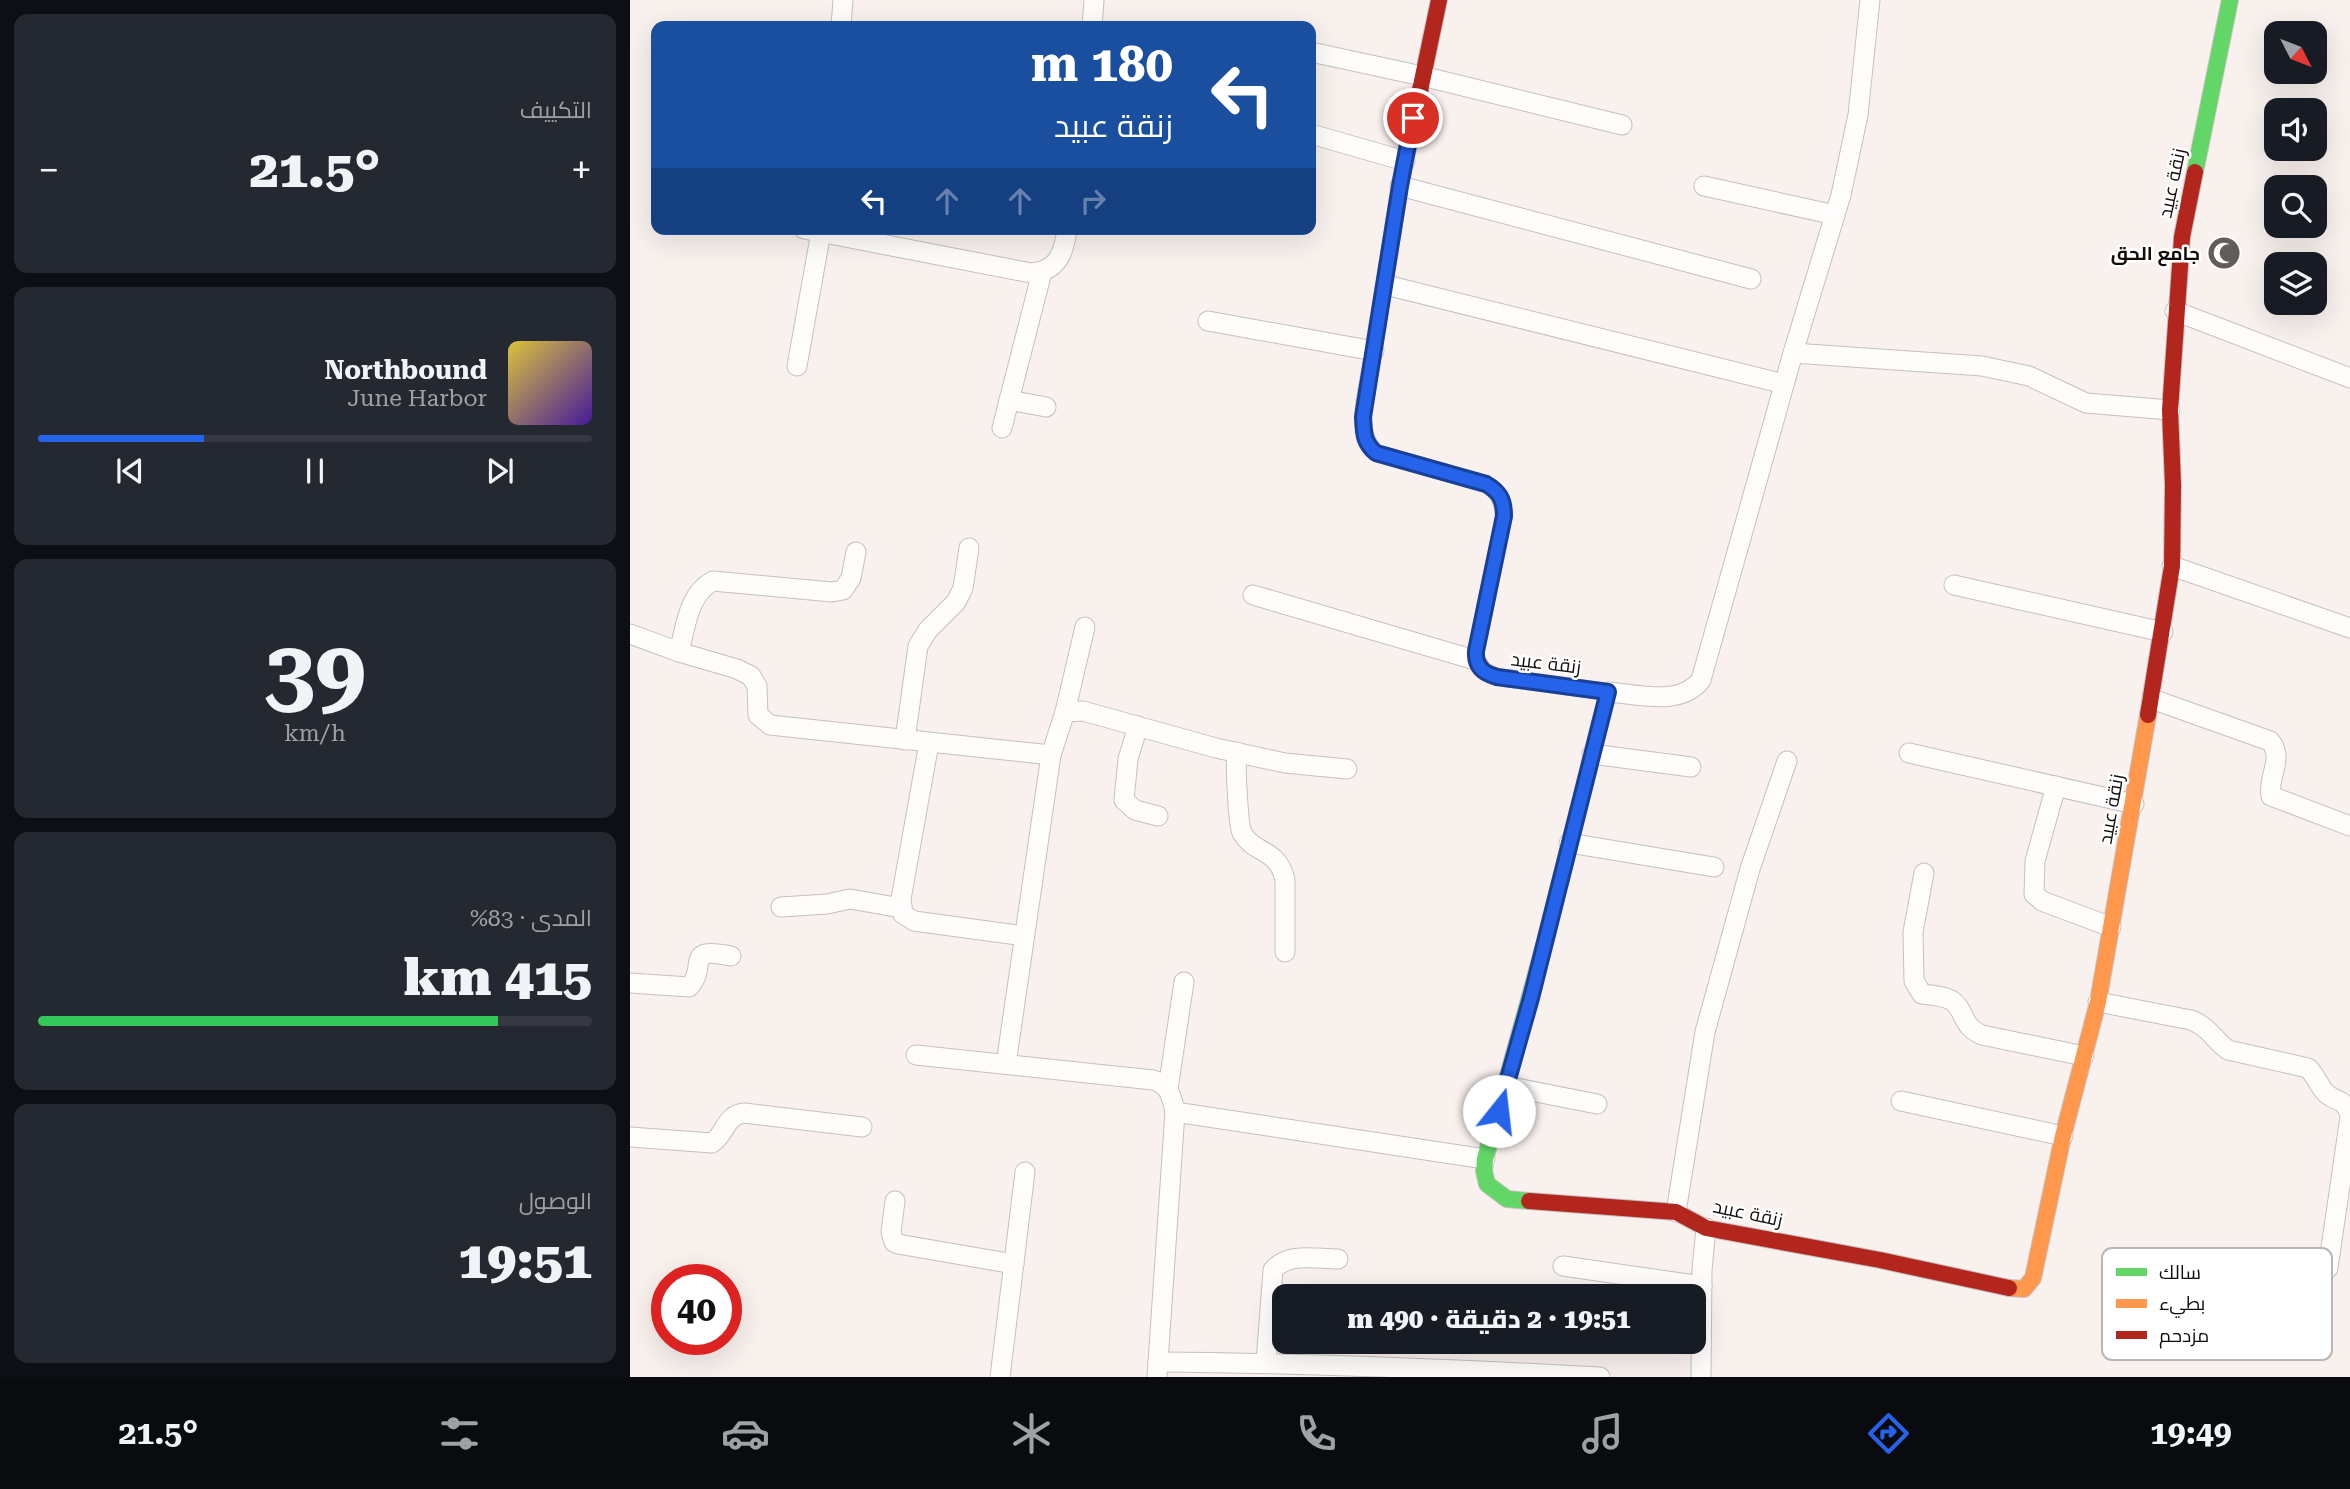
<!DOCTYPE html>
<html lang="ar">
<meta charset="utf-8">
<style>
body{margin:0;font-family:"Roboto Serif",Cairo,serif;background:#242831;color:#f1f3f6;direction:rtl;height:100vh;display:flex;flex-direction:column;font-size:26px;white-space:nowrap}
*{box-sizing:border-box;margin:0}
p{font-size:23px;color:#9ea1a6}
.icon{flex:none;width:38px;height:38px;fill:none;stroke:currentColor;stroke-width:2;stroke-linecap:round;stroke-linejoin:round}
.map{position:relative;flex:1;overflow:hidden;direction:ltr}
.details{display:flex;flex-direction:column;gap:14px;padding:14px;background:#0d0f14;width:630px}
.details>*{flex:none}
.banner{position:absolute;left:21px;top:21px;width:665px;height:214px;border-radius:14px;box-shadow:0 7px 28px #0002;direction:rtl;background:#1a4fa0;color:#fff;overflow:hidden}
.needle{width:46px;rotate:132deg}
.fabs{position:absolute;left:1634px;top:21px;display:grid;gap:14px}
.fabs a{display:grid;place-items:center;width:63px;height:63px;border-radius:14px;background:#171b24;box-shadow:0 7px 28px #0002;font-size:35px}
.speed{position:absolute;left:21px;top:1264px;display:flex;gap:14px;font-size:35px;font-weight:700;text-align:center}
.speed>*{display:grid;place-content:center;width:91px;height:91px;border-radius:50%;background:#171b24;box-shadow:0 7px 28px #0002;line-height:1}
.speed .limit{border:10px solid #d22;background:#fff;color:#111}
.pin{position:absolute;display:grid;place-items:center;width:60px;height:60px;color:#fff;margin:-30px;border:4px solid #fff;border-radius:50%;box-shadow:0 2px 7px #0007}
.me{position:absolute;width:77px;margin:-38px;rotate:16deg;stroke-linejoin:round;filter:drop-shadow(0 0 5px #0008)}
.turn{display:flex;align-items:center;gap:24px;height:147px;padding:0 28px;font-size:32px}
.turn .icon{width:91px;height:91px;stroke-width:2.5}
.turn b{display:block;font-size:49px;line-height:60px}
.lanes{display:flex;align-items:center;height:66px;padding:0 28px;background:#0003;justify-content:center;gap:35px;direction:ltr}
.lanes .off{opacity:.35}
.big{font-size:52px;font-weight:800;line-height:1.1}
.details .tile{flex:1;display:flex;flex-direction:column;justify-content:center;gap:10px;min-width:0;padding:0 24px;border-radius:14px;background:#242831}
.details .dial{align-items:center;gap:0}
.dial b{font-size:91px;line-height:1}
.song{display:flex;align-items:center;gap:21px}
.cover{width:84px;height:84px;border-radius:10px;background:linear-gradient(135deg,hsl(50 70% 55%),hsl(260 70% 35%))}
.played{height:7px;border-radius:4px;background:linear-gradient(90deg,#2563eb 30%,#363941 30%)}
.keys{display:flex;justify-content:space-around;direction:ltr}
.heat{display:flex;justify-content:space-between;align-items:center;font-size:38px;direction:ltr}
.charge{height:10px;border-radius:5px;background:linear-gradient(90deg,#34c759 83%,#363941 0)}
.trip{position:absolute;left:642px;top:1284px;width:434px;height:70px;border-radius:14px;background:#171b24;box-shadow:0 7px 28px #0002;font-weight:800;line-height:70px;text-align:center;direction:rtl}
.dock{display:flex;height:112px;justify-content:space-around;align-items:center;background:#090b0e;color:#9ea1a6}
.dock .icon{width:49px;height:49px}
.dock .on{color:#2563eb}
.dock b{font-size:32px;color:#f1f3f6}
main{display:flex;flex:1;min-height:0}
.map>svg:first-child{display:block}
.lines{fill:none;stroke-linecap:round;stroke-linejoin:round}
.street-casing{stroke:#c5c0be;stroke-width:21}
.fast-casing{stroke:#c5c0be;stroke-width:18}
.slow-casing{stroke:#c5c0be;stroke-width:18}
.jam-casing{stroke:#c5c0be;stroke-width:18}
.street{stroke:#fefdfc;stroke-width:19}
.fast{stroke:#63d668;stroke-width:16}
.slow{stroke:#ff974d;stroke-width:16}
.jam{stroke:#b3261e;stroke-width:16}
.route-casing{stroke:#184099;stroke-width:18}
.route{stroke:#2563eb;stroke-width:12}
.labels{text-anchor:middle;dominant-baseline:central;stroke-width:5;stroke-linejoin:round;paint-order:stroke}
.street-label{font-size:19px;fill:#110d0b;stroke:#fff}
.poi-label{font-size:19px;font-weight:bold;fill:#110d0b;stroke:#fff;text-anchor:end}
.key{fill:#fff;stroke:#b8b6b6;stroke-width:2}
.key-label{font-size:19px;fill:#110d0b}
</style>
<main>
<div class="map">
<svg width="1720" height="1377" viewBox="0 0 1720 1377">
<rect width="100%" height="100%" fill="#f9f1ee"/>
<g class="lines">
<defs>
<g id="street">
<polyline points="211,26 213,0"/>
<polyline points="462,26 464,0"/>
<polyline points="681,52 792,76 992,125"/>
<polyline points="681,134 775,161"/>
<polyline points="770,186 1121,279"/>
<polyline points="1074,186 1205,215"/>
<path d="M174,229L401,273C428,271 434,253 437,229"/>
<polyline points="756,285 1154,384"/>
<polyline points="1545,311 1720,378"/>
<polyline points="578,321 744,351"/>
<polyline points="1163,353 1352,366 1399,376 1456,403 1540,410"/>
<polyline points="167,366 191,232"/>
<polyline points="379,400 416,407"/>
<polyline points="372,428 412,272"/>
<polyline points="1542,566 1720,628"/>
<polyline points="1324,585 1533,632"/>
<polyline points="623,595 845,660"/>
<polyline points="0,634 49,652 107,669 121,676 127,686 128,715 140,725 421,755"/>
<path d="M49,652C56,626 58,594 83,581L202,592L213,590L221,578L226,552"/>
<path d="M978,692C1008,694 1050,707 1071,680L1163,353L1211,195L1228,115L1240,0"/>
<path d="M1522,699L1640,741C1655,758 1637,777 1641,796L1720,826"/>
<polyline points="435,712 455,627"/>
<polyline points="508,726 498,759 494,800 505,810 528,816"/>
<polyline points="275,740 288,646 298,630 326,602 333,588 339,548"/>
<polyline points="299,743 271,899 273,914 284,921 394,936"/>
<path d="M607,752C605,759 608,827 612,833C625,855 648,848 655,880V952"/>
<polyline points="1279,753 1504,804"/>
<polyline points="962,754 1061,767"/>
<polyline points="1426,786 1405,861 1404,894 1412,901 1481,927"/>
<polyline points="939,843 1084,867"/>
<path d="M1294,873L1283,932L1284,981L1292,994C1301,995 1313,996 1321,1000C1336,1009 1330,1026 1352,1035L1454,1056"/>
<polyline points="151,907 197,904 220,899 271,908"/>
<path d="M0,983L59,987C79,966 52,946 101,956"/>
<path d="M1468,1002L1561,1020C1578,1026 1584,1040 1598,1050L1678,1068C1685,1075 1688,1083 1694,1091C1703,1103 1716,1096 1720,1117L1698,1268"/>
<path d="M286,1055L523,1080C539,1084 542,1097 545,1112L527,1377"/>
<polyline points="376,1064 421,755 435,712 453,711 586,748 655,763 717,769"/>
<polyline points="876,1086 967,1104"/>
<polyline points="538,1089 554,982"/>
<polyline points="1271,1101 1433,1136"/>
<polyline points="545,1112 855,1159"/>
<path d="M0,1137L82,1143C96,1134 95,1115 114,1113L232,1127"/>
<polyline points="265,1201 261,1232 264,1242 268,1244 384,1264"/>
<polyline points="1046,1212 1075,1032 1120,869 1157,761"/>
<polyline points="933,1266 1072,1286"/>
<path d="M528,1362C676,1363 822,1369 970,1377"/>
<path d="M636,1363L643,1270C659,1252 685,1259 708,1259"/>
<polyline points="370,1377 395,1172"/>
<polyline points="1071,1377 1072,1270 1076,1228"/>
</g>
<g id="fast">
<polyline points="1565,172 1600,0"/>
<path d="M741,365C737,393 723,431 746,453L856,484C869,492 873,501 874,516L846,651V659"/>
<polyline points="899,1201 877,1199 857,1184 854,1171 855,1159 914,945"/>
</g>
<polyline id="slow" points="1379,1288 1394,1289 1403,1278 1433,1136 1468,1002 1518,715"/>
<g id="jam">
<polyline points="741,365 770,186 809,0"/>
<polyline points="846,659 854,671 867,677 978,692 914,945"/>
<polyline points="1518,715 1542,566 1543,485 1540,410 1552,237 1565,172"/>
<polyline points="899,1201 1046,1212 1076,1228 1250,1260 1379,1288"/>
</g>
</defs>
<use href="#street" class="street-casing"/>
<use href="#fast" class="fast-casing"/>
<use href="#slow" class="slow-casing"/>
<use href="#jam" class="jam-casing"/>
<use href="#street" class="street"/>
<use href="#fast" class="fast"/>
<use href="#slow" class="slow"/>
<use href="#jam" class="jam"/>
</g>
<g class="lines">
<defs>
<path id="route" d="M783,118L770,186L733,417C734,433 733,442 746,453L856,484C870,492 874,500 874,516L846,651C845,667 853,673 867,677L978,692L901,998L869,1111"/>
</defs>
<use href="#route" class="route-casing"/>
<use href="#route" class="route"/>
</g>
<defs>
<symbol id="mosque-disc" viewBox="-11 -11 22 22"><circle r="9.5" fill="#625d5a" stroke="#fff"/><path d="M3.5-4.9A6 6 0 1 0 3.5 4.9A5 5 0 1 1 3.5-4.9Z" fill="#fff"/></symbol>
</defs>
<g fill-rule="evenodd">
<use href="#mosque-disc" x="1575" y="234" width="38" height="38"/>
</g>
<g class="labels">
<g class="street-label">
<text transform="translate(1542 183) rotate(-78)">زنقة عبيد</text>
<text transform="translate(916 663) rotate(7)">زنقة عبيد</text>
<text transform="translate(1481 809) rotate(-80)">زنقة عبيد</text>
<text transform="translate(1118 1213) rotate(12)">زنقة عبيد</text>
</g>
<g class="poi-label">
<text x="1570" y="253">جامع الحق</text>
</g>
</g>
<rect x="1472" y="1248" width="230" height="112" rx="10" class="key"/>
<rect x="1486" y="1268" width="31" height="8" fill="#63d668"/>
<rect x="1486" y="1299" width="31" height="9" fill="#ff974d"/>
<rect x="1486" y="1331" width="31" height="8" fill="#b3261e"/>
<g class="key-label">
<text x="1529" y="1279">سالك</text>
<text x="1529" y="1310">بطيء</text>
<text x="1529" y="1342">مزدحم</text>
</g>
</svg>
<div class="fabs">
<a><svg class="needle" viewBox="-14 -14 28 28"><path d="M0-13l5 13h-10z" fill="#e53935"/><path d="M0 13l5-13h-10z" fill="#9ea1a6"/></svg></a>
<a><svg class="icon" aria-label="sound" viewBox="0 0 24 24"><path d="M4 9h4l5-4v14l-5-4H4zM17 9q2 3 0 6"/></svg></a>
<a><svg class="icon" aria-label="search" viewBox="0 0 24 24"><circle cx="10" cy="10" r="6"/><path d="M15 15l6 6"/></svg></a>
<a><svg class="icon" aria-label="layers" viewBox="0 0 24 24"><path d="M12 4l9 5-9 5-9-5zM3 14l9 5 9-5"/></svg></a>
</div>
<div class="speed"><div class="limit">40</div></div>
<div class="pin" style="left:783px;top:118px;background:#d93025"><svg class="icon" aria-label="arrive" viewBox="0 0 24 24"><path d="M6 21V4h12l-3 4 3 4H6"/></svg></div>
<svg class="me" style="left:869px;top:1111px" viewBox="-20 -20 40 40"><circle r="19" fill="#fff"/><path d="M0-13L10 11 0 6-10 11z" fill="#2563eb"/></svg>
<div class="trip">19:51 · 2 دقيقة · 490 m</div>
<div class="banner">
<div class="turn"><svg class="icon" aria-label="left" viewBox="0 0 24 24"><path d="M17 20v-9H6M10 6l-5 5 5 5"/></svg><div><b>180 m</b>زنقة عبيد</div></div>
<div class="lanes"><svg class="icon" aria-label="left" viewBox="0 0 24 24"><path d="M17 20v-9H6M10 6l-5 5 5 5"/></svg><svg class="icon off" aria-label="ahead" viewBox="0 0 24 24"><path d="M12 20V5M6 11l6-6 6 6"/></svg><svg class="icon off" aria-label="ahead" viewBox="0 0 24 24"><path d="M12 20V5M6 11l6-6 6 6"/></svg><svg class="icon off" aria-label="right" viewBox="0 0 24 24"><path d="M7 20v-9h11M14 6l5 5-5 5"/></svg></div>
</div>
</div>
<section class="details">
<div class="tile"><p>التكييف</p>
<div class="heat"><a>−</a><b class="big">21.5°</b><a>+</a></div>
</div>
<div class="tile">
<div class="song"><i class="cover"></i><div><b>Northbound</b><p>June Harbor</p></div></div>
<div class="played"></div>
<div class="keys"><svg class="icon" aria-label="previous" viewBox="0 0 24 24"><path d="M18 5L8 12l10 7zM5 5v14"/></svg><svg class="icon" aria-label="pause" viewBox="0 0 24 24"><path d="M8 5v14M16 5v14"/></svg><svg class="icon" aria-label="next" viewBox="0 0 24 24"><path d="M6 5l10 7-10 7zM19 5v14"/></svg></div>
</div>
<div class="tile dial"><b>39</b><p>km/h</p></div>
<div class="tile"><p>المدى · 83%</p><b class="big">415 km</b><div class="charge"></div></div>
<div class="tile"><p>الوصول</p><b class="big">19:51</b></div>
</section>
</main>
<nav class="dock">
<b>19:49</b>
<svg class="icon on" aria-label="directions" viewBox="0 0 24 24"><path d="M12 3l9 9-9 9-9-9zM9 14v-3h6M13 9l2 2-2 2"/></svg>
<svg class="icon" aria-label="music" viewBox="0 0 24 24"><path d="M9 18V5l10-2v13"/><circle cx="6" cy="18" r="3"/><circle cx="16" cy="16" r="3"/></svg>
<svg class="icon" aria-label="phone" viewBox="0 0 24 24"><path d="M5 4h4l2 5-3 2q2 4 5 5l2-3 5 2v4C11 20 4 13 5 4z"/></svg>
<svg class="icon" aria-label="climate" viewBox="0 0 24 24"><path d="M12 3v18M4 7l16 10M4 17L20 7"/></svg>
<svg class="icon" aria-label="car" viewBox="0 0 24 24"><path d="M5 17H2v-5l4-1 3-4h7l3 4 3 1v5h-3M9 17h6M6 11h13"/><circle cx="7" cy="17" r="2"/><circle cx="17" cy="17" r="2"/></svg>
<svg class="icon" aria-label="filters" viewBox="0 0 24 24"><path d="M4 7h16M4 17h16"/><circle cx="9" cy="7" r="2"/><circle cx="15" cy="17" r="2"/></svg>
<b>21.5°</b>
</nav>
